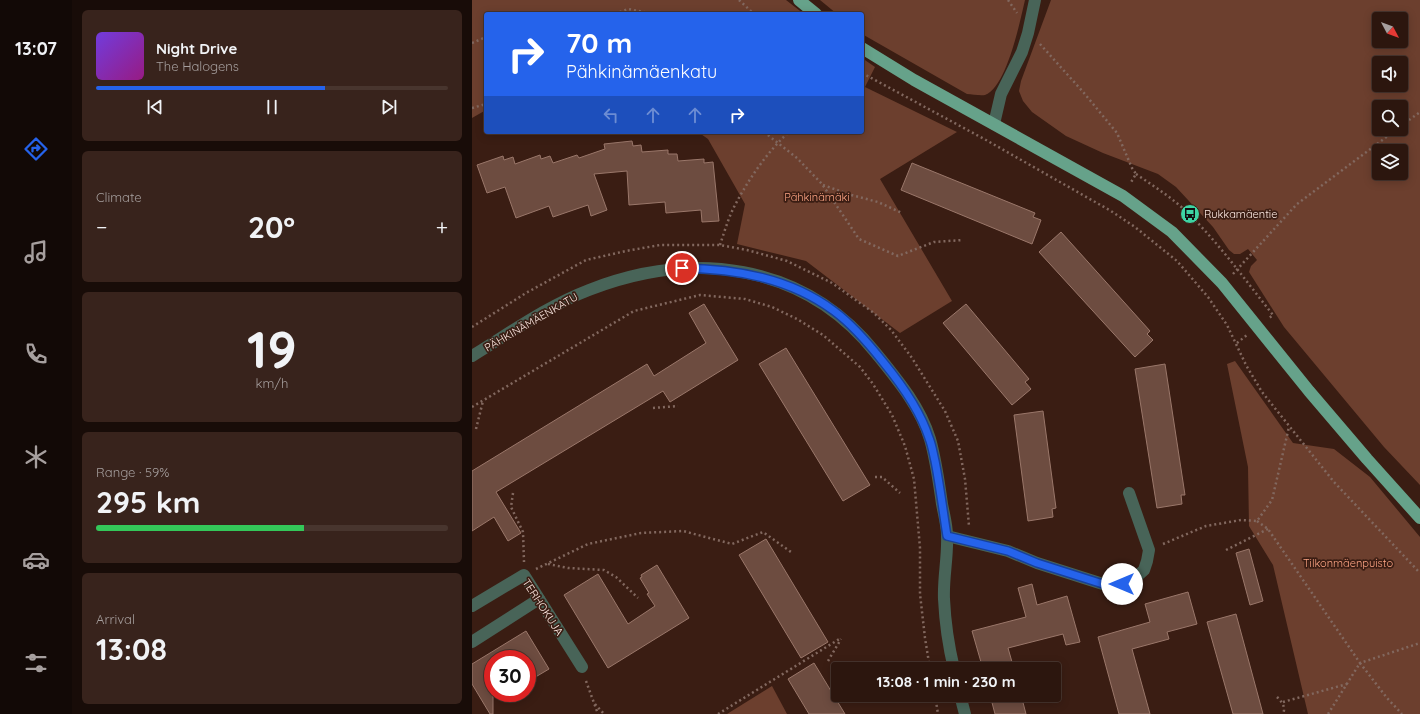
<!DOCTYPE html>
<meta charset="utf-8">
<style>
body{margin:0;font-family:Quicksand,sans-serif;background:#38231c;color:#f1f3f6;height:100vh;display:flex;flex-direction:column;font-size:15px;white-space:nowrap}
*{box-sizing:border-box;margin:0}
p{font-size:13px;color:#a69f9e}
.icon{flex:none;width:22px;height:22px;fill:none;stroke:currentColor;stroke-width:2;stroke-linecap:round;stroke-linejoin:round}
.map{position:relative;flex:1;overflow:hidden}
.details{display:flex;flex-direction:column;gap:10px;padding:10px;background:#180c08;width:400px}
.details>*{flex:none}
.banner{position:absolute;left:12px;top:12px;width:380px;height:122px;border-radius:4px;box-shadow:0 2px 10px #0003,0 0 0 1px #48352e;background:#2563eb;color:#fff;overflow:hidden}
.needle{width:26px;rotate:131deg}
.fabs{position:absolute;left:900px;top:12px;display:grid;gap:8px}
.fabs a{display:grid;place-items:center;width:36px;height:36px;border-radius:4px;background:#2c160e;box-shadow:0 2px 10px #0003,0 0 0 1px #48352e;font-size:20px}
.speed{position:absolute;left:12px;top:650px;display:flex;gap:8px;font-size:20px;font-weight:700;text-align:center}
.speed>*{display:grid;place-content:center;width:52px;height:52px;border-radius:50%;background:#2c160e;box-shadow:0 2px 10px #0003,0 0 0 1px #48352e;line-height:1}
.speed .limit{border:6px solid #d22;background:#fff;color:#111}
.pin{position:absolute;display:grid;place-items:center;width:34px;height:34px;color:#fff;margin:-17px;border:2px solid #fff;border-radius:50%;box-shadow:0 1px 4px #0007}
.me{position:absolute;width:44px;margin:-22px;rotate:270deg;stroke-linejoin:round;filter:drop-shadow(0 0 3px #0008)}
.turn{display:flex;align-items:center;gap:14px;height:84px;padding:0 16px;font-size:18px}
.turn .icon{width:52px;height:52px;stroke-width:2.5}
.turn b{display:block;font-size:28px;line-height:34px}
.lanes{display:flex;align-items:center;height:38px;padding:0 16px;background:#0003;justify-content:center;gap:20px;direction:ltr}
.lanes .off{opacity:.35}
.big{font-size:30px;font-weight:800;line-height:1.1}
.details .widget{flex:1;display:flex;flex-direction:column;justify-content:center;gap:6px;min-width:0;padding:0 14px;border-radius:6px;background:#38231c}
.details .dial{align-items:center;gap:0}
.dial b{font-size:52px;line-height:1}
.song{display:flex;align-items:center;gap:12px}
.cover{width:48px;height:48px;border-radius:6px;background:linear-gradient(135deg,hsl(260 70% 55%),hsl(310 70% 35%))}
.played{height:4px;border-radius:2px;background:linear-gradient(90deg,#2563eb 65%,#48352e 65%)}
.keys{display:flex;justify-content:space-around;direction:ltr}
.heat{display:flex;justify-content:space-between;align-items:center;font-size:22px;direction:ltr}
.charge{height:6px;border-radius:3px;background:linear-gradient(90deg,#34c759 59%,#48352e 0)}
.trip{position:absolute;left:359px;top:662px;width:230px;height:40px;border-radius:4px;background:#2c160e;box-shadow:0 2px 10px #0003,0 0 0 1px #48352e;font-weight:800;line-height:40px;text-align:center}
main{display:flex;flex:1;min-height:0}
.menu{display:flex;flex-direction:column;width:72px;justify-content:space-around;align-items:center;background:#120906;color:#a69f9e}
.menu .icon{width:28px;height:28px}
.menu .on{color:#2563eb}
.menu b{font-size:18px;color:#f1f3f6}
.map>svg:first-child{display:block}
.green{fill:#6c3f2e;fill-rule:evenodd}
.building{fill:#6d4c40;stroke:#9a776a}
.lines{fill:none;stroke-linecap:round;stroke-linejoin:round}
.path{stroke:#82685f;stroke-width:2.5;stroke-dasharray:2 3;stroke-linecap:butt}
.minor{stroke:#486458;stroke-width:12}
.major{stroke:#66a28a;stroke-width:12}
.route-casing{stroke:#184099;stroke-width:10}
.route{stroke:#2563eb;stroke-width:7}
.labels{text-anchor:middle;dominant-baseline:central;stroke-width:3.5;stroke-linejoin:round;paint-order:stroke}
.park-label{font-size:11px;fill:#fda484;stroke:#3a1d13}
.poi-label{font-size:11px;fill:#fde9e2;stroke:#3a1d13;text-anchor:start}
.street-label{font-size:11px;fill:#fde9e2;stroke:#3a1d13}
</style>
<main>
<nav class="menu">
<b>13:07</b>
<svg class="icon on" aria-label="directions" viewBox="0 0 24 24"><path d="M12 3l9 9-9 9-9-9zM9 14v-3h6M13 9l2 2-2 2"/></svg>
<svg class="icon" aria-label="music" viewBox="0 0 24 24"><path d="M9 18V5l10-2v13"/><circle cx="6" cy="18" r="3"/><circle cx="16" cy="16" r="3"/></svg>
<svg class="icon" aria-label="phone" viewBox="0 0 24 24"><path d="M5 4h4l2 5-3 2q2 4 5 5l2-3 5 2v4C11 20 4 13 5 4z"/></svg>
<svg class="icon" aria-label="climate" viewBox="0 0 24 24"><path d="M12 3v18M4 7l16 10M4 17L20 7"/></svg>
<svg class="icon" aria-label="car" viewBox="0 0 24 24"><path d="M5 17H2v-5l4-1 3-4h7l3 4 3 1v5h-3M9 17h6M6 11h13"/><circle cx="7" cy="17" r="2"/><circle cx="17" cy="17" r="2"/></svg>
<svg class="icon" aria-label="filters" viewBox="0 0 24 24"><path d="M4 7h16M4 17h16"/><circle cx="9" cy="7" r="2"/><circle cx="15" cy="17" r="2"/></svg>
</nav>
<section class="details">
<div class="widget">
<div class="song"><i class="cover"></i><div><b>Night Drive</b><p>The Halogens</p></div></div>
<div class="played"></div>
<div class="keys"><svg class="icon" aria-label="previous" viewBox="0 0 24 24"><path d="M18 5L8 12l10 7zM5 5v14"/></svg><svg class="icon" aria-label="pause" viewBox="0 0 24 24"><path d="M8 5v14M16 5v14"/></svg><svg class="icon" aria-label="next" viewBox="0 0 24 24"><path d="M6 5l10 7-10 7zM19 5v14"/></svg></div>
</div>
<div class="widget"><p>Climate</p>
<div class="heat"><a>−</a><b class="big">20°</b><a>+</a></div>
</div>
<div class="widget dial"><b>19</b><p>km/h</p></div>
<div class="widget"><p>Range · 59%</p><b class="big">295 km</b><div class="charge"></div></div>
<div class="widget"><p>Arrival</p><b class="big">13:08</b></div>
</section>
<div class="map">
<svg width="948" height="714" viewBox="0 0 948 714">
<rect width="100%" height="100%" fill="#3a1d13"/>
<g class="green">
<polygon points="0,0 314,0 332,14 14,14 14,110 0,118"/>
<path d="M348,0H553C548,21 535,87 513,95C508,96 500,94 495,94L390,34V14H365Z"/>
<path d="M579,0H948V485L912,447L812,327L777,272L779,266L785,260L776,249L768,254H762L757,250L741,227L704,187L686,174L631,153L594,136L560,112L551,101L547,91L549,81ZM907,19H929V41H907ZM907,63H929V85H907ZM907,107H929V129H907ZM907,151H929V173H907Z"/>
<polygon points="390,58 403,67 393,87 485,132 408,179 480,301 428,333 334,261 265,244 273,204 236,139 226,132 390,132"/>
<polygon points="763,361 821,443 862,449 898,477 948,537 948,714 836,714 801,565 777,526 776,467 755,364"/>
<polygon points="300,686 315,714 255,714"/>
</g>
<g class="building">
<polygon points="160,141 161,146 169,145 170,152 196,150 196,154 205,154 206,161 232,159 232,163 241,162 247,221 230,222 229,210 194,213 193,202 157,205 155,171 122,174 135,210 119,216 116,205 81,217 77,206 44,218 33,187 15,193 5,165 31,156 32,160 41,157 43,164 68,155 69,159 78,156 81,163 105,155 107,158 133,149 132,144"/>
<polygon points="440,163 563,213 561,217 569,220 560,244 429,190"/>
<polygon points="589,232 678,331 675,334 681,340 663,357 567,252"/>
<polygon points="232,304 266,360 198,402 191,391 24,492 49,533 36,541 22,517 0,531 0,471 175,364 182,376 234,343 217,313"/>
<polygon points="494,304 557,379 553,382 559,389 540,405 471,323"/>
<polygon points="314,348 398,485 371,501 287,364"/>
<polygon points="693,364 713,495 709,495 710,504 685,508 663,369"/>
<polygon points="571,411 584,508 580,509 581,517 556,521 542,415"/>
<polygon points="294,539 356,642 329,658 267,555"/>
<polygon points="777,549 791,601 778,605 764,553"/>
<polygon points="185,565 217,618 136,668 92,595 126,574 156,624 183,606 175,594 177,593 168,578 170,577 169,575"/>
<polygon points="560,584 565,605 595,596 608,642 594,645 591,634 536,648 542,669 511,669 500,631 554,617 546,588"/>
<polygon points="716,592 725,624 695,632 697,639 660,649 678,714 647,714 626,637 678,622 673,604"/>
<polygon points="764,614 791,714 761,714 735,622"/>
<polygon points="54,631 77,669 55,682 55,659 21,659 21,714 18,714 0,684 0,664"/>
<polygon points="342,663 373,714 337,714 316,679"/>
<polygon points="518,695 549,695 554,714 523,714"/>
</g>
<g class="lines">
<g class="path">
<polyline points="267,0 282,14"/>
<polyline points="536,0 545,13"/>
<polyline points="143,14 156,9 182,14"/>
<polyline points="0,43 14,37"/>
<polyline points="568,44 612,93 645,133 660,168 664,174 658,184"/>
<polyline points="390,73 514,140 639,211 663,227 705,261 736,297 755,325 774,365 790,392 862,482 948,573"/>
<polyline points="0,108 14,104"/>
<polyline points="929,126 948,112"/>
<polyline points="292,132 325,158 350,184 387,239 426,256 462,242 491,240"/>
<path d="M664,174C683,187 702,199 718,215C749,246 774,281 801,315L796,319"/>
<polyline points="351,185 379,195 406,202 430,213"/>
<path d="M248,245C252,233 256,219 262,207C276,180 295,152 317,132"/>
<polyline points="761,274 825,204 925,129"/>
<polyline points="0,327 54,293 114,260 154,251 188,245 248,245 275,250 315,261 360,283 402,313 419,330 440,358 473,411 486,441 493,479 497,526"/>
<polyline points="765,343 775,335"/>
<polyline points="0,407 162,311 228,295 273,299 300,307 325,319 351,335 388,367 401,384 420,415 433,446 442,479 448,548 448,594 453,638 458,669"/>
<polyline points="181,408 206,406"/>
<polyline points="4,429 11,401"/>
<polyline points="403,477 410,477 428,493"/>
<polyline points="41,493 39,507 51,532 52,562"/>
<polyline points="785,521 796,529 888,663 948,643"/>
<polyline points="691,544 734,526 769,520 785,521 800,500 817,427"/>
<polyline points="754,550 796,529"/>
<polyline points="76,564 96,568 132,570 144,577 166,598"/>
<polyline points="64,569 116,544 169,533 211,531 260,544 291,532 319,552"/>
<polyline points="356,661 369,639"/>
<polyline points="114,681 126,714"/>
<polyline points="463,695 466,714"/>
<path d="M805,697C810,702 814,707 811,714"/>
<polyline points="811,702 875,684"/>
<polyline points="123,704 132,714"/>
<polyline points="246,714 369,638"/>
<polyline points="856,714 888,663 915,698 930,714"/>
</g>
<g class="minor">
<polyline points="522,124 529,94 550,52 556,33 563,0"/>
<path d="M0,356C38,333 75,306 117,290C220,250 331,262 403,352C424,378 448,406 458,439C464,460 467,483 470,504C472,515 475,525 475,536C476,557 471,578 472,599C473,620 477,648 482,669"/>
<polyline points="475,536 536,551 565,563 634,585 650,584 663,578 672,570 675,561 677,550 657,493"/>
<polyline points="0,606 52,575 110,667"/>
<polyline points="0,642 67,599"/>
<polyline points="488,695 493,714"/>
</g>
<g class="major">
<polyline points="327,0 344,14"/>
<polyline points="390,48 442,80 651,196 700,232 750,283 837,391 895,459 948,518"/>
</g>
</g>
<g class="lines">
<defs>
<path id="route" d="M210,268C264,269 318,278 362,311C381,325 397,344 412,363C430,385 448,410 457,438C460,445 461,453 463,461C468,486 471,511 475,536L536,551L565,563L634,585L650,584"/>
</defs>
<use href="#route" class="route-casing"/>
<use href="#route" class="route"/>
</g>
<defs>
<symbol id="bus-disc" viewBox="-11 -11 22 22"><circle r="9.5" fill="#3dd4a3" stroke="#3a1d13"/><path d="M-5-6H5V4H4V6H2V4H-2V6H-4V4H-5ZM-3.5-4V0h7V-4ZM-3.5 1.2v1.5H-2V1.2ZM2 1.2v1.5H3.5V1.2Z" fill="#111"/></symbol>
</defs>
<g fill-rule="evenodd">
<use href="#bus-disc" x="707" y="203" width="22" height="22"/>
</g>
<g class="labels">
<g class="park-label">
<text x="345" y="197">Pähkinämäki</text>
<text x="876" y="563">Tilkonmäenpuisto</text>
</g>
<g class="poi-label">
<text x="732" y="214">Rukkamäentie</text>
</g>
<g class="street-label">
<text transform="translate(59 322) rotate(-30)">PÄHKINÄMÄENKATU</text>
<text transform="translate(71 607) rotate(57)">TERHOKUJA</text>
</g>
</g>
</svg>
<div class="fabs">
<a><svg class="needle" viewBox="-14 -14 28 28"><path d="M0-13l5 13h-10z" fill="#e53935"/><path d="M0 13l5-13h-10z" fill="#a69f9e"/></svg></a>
<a><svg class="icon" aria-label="sound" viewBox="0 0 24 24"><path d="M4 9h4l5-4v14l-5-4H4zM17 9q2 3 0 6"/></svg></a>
<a><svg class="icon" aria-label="search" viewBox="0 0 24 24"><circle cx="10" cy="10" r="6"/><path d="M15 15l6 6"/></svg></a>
<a><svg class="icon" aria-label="layers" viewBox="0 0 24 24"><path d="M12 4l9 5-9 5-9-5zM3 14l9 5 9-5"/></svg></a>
</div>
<div class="speed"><div class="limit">30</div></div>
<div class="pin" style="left:210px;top:268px;background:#d93025"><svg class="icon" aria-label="arrive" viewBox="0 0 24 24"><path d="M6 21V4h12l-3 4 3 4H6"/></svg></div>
<svg class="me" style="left:650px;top:584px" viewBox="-20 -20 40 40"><circle r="19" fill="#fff"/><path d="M0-13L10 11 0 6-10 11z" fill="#2563eb"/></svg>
<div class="trip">13:08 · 1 min · 230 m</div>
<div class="banner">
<div class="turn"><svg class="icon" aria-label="right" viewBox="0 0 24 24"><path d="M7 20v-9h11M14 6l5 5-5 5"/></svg><div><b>70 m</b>Pähkinämäenkatu</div></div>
<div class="lanes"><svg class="icon off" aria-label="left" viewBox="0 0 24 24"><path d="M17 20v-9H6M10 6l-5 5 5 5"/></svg><svg class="icon off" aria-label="ahead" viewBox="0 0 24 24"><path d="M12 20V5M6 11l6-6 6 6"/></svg><svg class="icon off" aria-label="ahead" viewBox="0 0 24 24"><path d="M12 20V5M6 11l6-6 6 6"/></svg><svg class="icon" aria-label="right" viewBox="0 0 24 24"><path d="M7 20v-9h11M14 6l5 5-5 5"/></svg></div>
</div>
</div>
</main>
